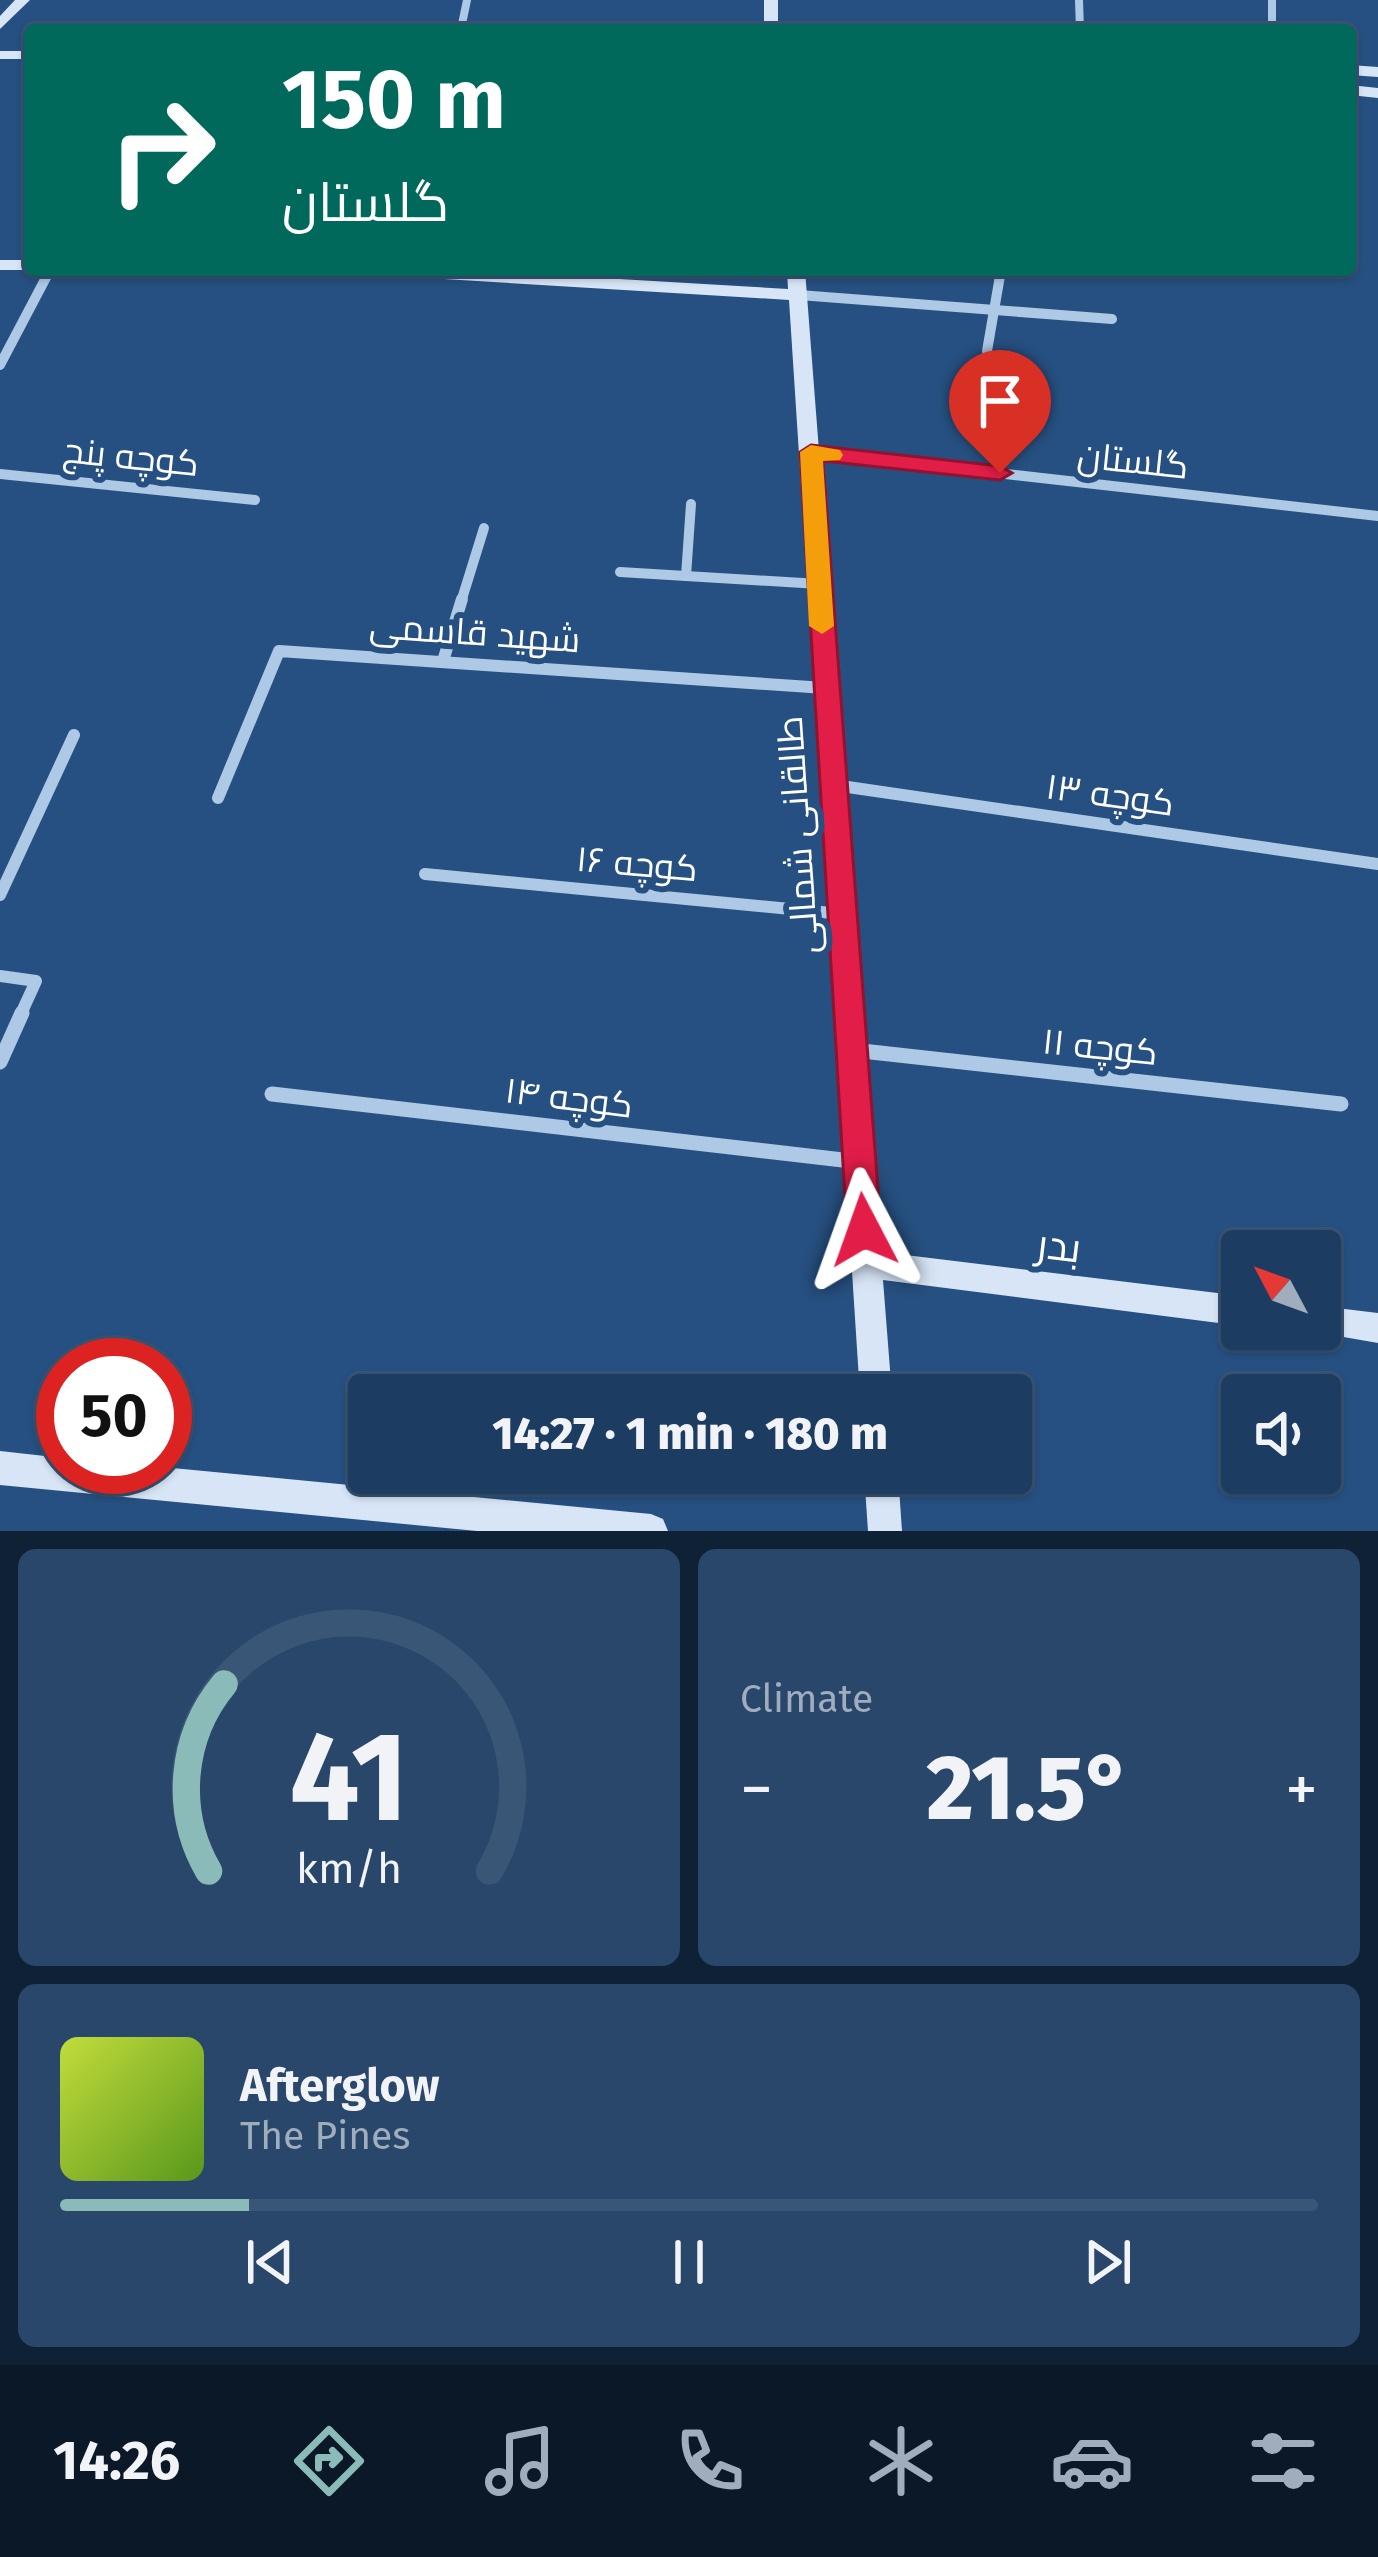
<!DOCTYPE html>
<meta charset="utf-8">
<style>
body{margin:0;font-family:"Fira Sans",Cairo,sans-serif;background:#29476a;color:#f1f3f6;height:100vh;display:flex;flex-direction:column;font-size:45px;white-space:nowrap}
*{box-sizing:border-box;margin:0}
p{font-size:39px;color:#a0adbd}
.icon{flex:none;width:66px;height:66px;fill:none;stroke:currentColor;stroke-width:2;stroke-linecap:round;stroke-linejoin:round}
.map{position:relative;height:1531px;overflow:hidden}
.details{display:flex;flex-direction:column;gap:18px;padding:18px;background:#0f2135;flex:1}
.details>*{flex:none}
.hud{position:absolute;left:24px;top:24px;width:1332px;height:252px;border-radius:12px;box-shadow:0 3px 9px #0004,0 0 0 3px #3a5676;background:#00695c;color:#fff;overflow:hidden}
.needle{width:78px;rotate:311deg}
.controls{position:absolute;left:1221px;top:1230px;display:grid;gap:24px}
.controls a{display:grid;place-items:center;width:120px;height:120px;border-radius:12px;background:#1c3c61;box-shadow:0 3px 9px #0004,0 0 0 3px #3a5676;font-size:60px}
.speed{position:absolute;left:36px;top:1338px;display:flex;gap:24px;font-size:60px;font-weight:700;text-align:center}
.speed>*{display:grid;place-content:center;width:156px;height:156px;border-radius:50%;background:#1c3c61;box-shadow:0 3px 9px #0004,0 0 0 3px #3a5676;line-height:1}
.speed .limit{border:18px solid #d22;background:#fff;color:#111}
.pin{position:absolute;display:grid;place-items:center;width:102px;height:102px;color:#fff;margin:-123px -51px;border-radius:50% 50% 50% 0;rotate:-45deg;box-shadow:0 0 12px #0007}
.pin .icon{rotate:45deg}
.me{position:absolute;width:132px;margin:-66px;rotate:356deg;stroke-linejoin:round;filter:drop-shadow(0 0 9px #0008)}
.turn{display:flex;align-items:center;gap:42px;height:252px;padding:0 60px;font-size:54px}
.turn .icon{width:156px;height:156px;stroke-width:2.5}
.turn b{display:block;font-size:84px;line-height:102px}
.big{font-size:90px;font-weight:800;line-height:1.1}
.details .tile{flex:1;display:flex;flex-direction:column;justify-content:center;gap:18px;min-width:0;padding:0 42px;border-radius:18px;background:#29476a}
.details .dial{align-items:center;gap:0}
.dial svg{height:312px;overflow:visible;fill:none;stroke:#3a5676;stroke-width:7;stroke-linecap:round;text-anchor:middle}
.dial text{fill:#f1f3f6;stroke:none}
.song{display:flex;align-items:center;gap:36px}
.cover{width:144px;height:144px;border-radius:18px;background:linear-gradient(135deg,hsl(70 70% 55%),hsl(90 70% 35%))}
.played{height:12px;border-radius:6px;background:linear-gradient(90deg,#8bbbb9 15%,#3a5676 15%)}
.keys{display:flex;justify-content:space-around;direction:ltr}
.heat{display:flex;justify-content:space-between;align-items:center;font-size:66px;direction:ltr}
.details .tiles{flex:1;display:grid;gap:18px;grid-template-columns:1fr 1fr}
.tile:last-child{grid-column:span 2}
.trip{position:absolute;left:348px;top:1374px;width:684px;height:120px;border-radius:12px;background:#1c3c61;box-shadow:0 3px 9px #0004,0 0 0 3px #3a5676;font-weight:800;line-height:120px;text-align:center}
.menu{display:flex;height:192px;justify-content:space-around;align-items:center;background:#0b1827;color:#a0adbd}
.menu .icon{width:84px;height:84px}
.menu .current{color:#8bbbb9}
.menu b{font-size:54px;color:#f1f3f6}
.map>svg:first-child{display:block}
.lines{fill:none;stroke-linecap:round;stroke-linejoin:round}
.street-far3{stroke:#adc9e6;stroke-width:8}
.street-far2{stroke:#adc9e6;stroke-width:10}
.street-far1{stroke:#adc9e6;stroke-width:12}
.street{stroke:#adc9e6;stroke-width:15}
.secondary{fill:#d7e5f6;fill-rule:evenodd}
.route{fill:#e11d48;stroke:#92132f;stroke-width:3}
.slow{fill:#f59e0b}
.labels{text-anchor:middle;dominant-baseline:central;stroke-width:12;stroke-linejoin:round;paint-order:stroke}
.street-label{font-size:36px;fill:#fff;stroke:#265081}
.near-street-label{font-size:42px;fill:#fff;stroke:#265081}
</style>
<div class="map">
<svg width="1378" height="1531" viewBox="0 0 1378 1531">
<rect width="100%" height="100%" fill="#265081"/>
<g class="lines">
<g class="street-far3">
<polyline points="1079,0 1080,30"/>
<polyline points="1272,0 1272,30"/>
<polyline points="461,29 467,0"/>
</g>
<g class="street-far2">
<polyline points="799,295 1112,319"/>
<polyline points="987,351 1001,270"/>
<polyline points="0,365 50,270"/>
<polyline points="811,452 1378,516"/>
<polyline points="0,474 255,500"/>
<polyline points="620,572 819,584"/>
<polyline points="686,576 691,504"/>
<polyline points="461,602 484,528"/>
</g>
<g class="street-far1">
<polyline points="443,661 462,599"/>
<polyline points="834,785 1378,864"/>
<polyline points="218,798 279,651 825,688"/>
<polyline points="425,874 842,914"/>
<polyline points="0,895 74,735"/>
<polyline points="0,976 36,981 20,1016"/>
</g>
<g class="street">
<polyline points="853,1050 1341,1104"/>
<polyline points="0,1062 22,1013"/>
<polyline points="272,1094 860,1162"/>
</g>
<g class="secondary">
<polygon points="15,0 30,0 0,29 0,16"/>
<polygon points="764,0 778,0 778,26 796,30 391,30 398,26 764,26"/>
<rect x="0" y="51" width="30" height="8"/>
<polygon points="1350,65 1378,67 1378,77 1350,75"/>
<polygon points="1350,85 1378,88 1378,98 1350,95"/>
<polygon points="0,260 30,260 31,270 0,270"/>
<polygon points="277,270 467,270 788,289 787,270 805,270 881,1252 1242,1296 1242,1326 883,1280 892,1395 860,1395 789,300 411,277 286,275"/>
<polygon points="1320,1306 1378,1313 1378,1343 1309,1331 1320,1329"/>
<polygon points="0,1451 63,1458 63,1467 162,1467 651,1514 663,1519 668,1531 477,1531 0,1485"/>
<polygon points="864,1473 898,1473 902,1531 868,1531"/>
</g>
</g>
<polygon class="route" points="811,445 1000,466 1012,473 1000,480 823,461 881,1230 876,1241 864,1246 852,1241 847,1230 800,452"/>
<polygon class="slow" points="811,445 840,450 843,455 840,460 823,461 834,626 822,634 809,626 800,452"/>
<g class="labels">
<g class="street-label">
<text transform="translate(131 457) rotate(6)">کوچه پنج</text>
<text transform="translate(1133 461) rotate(6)">گلستان</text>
<text transform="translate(475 633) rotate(4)">شهید قاسمی</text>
<text transform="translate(1110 795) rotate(8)">کوچه ۱۳</text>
<text transform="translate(798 835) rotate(-94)">طالقانی شمالی</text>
<text transform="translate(637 864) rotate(5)">کوچه ۱۶</text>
<text transform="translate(1100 1047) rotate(6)">کوچه ۱۱</text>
<text transform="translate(569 1098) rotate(7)">کوچه ۱۴</text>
</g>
<g class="near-street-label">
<text transform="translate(1059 1246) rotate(7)">بدر</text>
</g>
</g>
</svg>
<div class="controls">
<a><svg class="needle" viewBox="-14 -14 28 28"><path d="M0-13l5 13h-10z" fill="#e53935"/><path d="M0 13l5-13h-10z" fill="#a0adbd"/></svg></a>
<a><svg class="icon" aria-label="sound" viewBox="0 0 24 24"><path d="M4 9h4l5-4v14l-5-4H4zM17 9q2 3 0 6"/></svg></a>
</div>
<div class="speed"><div class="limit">50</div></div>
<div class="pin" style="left:1000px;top:473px;background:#d93025"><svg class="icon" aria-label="arrive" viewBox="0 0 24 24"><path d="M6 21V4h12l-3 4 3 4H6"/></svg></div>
<svg class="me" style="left:864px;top:1230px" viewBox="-20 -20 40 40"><path d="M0-17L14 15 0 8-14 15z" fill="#e11d48" stroke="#fff" stroke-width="4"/></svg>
<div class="trip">14:27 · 1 min · 180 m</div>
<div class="hud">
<div class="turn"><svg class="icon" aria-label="right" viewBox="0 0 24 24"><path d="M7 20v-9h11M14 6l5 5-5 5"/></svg><div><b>150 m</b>گلستان</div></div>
</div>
</div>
<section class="details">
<div class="tiles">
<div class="tile dial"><svg viewBox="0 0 100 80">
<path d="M14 69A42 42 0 1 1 86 69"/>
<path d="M14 69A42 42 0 0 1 18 21" stroke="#8bbbb9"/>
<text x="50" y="56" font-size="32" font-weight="700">41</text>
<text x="50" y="72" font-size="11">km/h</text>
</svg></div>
<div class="tile"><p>Climate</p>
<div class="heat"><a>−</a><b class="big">21.5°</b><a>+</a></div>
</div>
<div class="tile">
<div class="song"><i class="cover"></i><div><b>Afterglow</b><p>The Pines</p></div></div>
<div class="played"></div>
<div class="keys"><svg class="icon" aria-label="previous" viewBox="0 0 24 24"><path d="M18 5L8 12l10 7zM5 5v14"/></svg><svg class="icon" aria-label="pause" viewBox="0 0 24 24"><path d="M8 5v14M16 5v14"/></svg><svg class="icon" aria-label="next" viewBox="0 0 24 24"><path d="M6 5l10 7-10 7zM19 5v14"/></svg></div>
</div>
</div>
</section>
<nav class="menu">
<b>14:26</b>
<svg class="icon current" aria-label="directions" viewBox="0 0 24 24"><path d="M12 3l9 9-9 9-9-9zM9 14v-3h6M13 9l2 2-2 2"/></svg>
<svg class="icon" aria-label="music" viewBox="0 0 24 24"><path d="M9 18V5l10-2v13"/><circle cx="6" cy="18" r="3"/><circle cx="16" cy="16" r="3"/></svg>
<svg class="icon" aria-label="phone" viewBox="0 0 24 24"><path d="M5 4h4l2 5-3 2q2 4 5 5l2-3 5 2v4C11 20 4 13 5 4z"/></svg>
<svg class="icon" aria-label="climate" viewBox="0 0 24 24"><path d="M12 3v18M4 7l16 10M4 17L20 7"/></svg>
<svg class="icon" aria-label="car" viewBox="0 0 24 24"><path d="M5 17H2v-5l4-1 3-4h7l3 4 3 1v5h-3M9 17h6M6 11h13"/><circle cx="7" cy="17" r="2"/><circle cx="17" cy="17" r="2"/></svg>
<svg class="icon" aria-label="filters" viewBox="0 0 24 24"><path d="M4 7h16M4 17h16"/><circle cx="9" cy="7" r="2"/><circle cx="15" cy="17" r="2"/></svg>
</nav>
